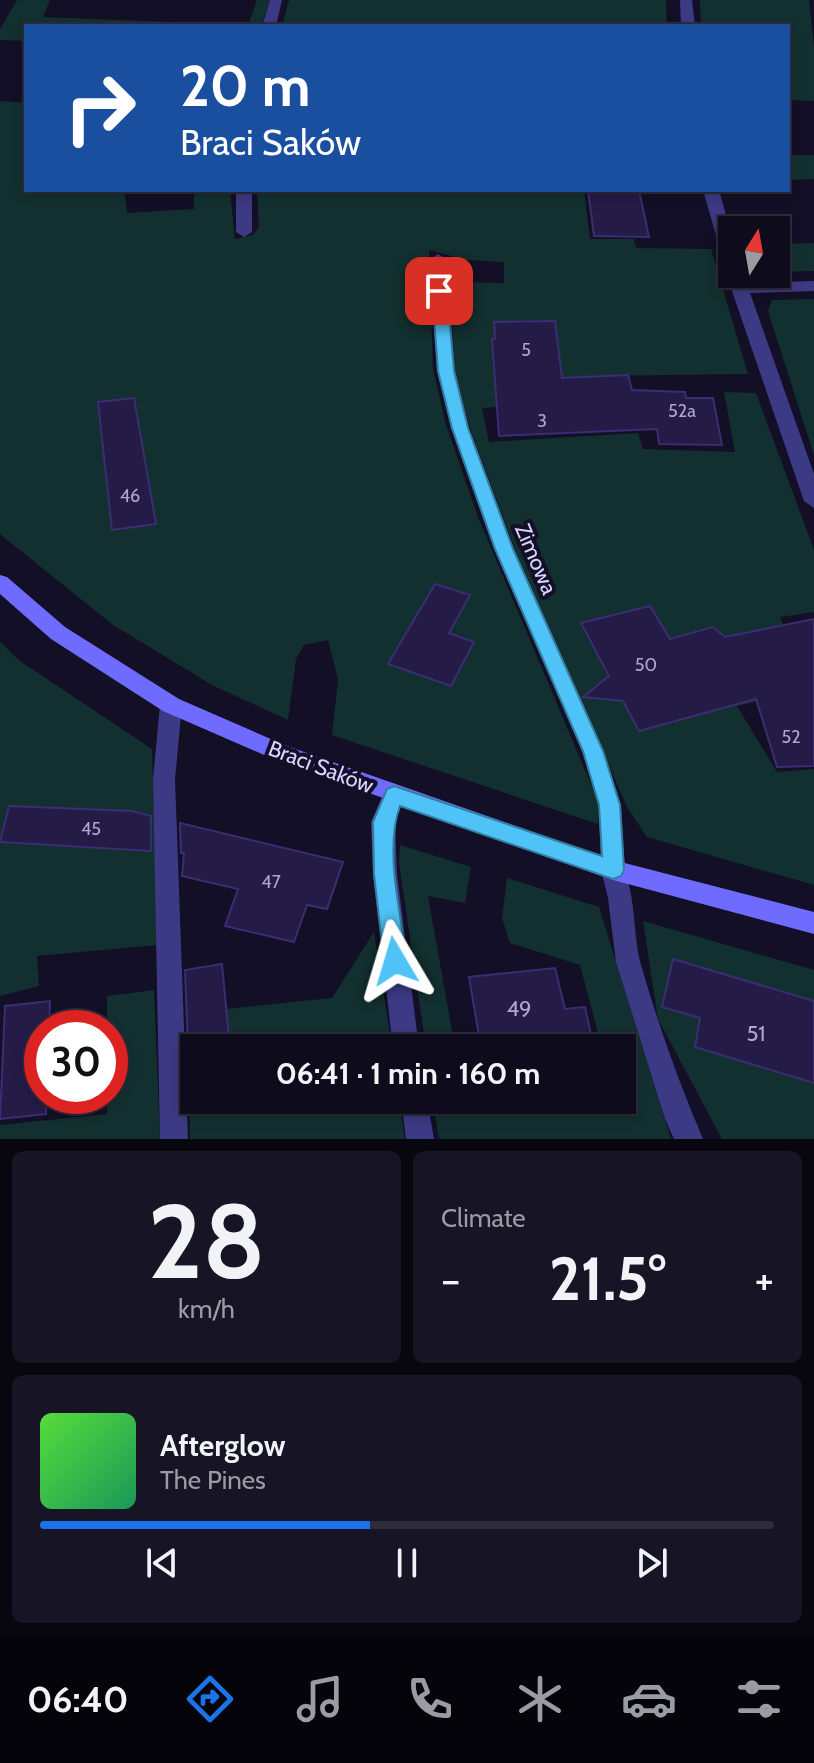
<!DOCTYPE html>
<meta charset="utf-8">
<style>
body{margin:0;font-family:Cabin,sans-serif;background:#171425;color:#f1f3f6;height:100vh;display:flex;flex-direction:column;font-size:30px;white-space:nowrap}
*{box-sizing:border-box;margin:0}
p{font-size:26px;color:#9b9ba3}
.icon{flex:none;width:44px;height:44px;fill:none;stroke:currentColor;stroke-width:2;stroke-linecap:round;stroke-linejoin:round}
.map{position:relative;height:1139px;overflow:hidden}
.side{display:flex;flex-direction:column;gap:12px;padding:12px;background:#08060f;flex:1}
.side>*{flex:none}
.hud{position:absolute;left:24px;top:24px;width:766px;height:168px;border-radius:0px;box-shadow:0 4px 12px #0003,0 0 0 2px #2e2b3b;background:#1a4fa0;color:#fff;overflow:hidden}
.needle{width:52px;rotate:11deg}
.buttons{position:absolute;left:718px;top:216px;display:grid;gap:16px}
.buttons a{display:grid;place-items:center;width:72px;height:72px;border-radius:0px;background:#0e0b1c;box-shadow:0 4px 12px #0003,0 0 0 2px #2e2b3b;font-size:40px}
.speed{position:absolute;left:24px;top:1010px;display:flex;gap:16px;font-size:40px;font-weight:700;text-align:center}
.speed>*{display:grid;place-content:center;width:104px;height:104px;border-radius:50%;background:#0e0b1c;box-shadow:0 4px 12px #0003,0 0 0 2px #2e2b3b;line-height:1}
.speed .limit{border:12px solid #d22;background:#fff;color:#111}
.pin{position:absolute;display:grid;place-items:center;width:68px;height:68px;color:#fff;margin:-34px;border-radius:16px;box-shadow:0 4px 12px #0006}
.me{position:absolute;width:88px;margin:-44px;rotate:353deg;stroke-linejoin:round;filter:drop-shadow(0 0 6px #0008)}
.turn{display:flex;align-items:center;gap:28px;height:168px;padding:0 24px;font-size:36px}
.turn .icon{width:104px;height:104px;stroke-width:2.5}
.turn b{display:block;font-size:56px;line-height:68px}
.big{font-size:60px;font-weight:700;line-height:1.1}
.side .card{flex:1;display:flex;flex-direction:column;justify-content:center;gap:12px;min-width:0;padding:0 28px;border-radius:12px;background:#171425}
.side .dial{align-items:center;gap:0}
.dial b{font-size:104px;line-height:1}
.song{display:flex;align-items:center;gap:24px}
.cover{width:96px;height:96px;border-radius:12px;background:linear-gradient(135deg,hsl(110 70% 55%),hsl(150 70% 35%))}
.played{height:8px;border-radius:4px;background:linear-gradient(90deg,#1a73e8 45%,#2e2b3b 45%)}
.keys{display:flex;justify-content:space-around;direction:ltr}
.heat{display:flex;justify-content:space-between;align-items:center;font-size:44px;direction:ltr}
.side .tiles{flex:1;display:grid;gap:12px;grid-template-columns:1fr 1fr}
.card:last-child{grid-column:span 2}
.trip{position:absolute;left:180px;top:1034px;width:456px;height:80px;border-radius:0px;background:#0e0b1c;box-shadow:0 4px 12px #0003,0 0 0 2px #2e2b3b;font-weight:700;line-height:80px;text-align:center}
.tabs{display:flex;height:128px;justify-content:space-around;align-items:center;background:#06040b;color:#9b9ba3}
.tabs .icon{width:56px;height:56px}
.tabs .selected{color:#1a73e8}
.tabs b{font-size:36px;color:#f1f3f6}
.map>svg:first-child{display:block}
.green{fill:#12302f}
.building{fill:#241b47;stroke:#3b2d73;stroke-width:2}
.lines{fill:none;stroke-linecap:round;stroke-linejoin:round}
.lane{fill:#3d3a85;fill-rule:evenodd}
.street{fill:#3d3a85;fill-rule:evenodd}
.secondary{fill:#6f6bff;fill-rule:evenodd}
.route{fill:#4fc3f7;stroke:#337fa1;stroke-width:2}
.labels{text-anchor:middle;dominant-baseline:central;stroke-width:8;stroke-linejoin:round;paint-order:stroke}
.number-label{font-size:18px;fill:#aca6d1}
.street-label{font-size:22px;fill:#d9d4ff;stroke:#130f26}
.near-number-label{font-size:22px;fill:#aca6d1}
</style>
<div class="map">
<svg width="814" height="1139" viewBox="0 0 814 1139">
<rect width="100%" height="100%" fill="#130f26"/>
<g class="green">
<polygon points="17,0 50,0 43,17 248,25 257,0 270,0 261,26 26,26 26,41 0,40 0,29"/>
<polygon points="289,0 666,0 667,26 282,26"/>
<polygon points="700,0 809,0 814,48 814,101 788,100 788,26 701,26"/>
<polygon points="0,101 26,103 26,190 124,190 127,213 194,209 194,190 230,190 235,239 253,235 259,227 257,190 584,190 590,239 634,239 636,248 711,249 748,374 590,376 586,388 550,404 482,408 489,442 638,433 643,449 735,452 724,392 756,393 814,550 814,612 780,617 795,651 771,698 737,706 777,772 814,769 814,885 647,837 627,807 518,557 473,437 455,377 450,282 504,283 504,262 466,260 429,250 433,369 446,425 478,517 598,801 598,824 332,735 338,680 328,640 304,645 296,659 288,720 212,685 113,625 0,534"/>
<polygon points="788,155 814,155 814,179 788,180"/>
<polygon points="777,228 783,244 814,243 814,271 776,272 776,230 748,230"/>
<polygon points="814,299 814,455 768,311 772,300"/>
<polygon points="0,642 20,661 152,749 158,945 37,956 39,986 0,996"/>
<polygon points="400,845 471,867 465,903 428,896 455,1048 426,1048 399,863"/>
<polygon points="507,878 599,907 671,1139 439,1139 433,1100 622,1100 622,1048 602,1048 580,965 510,943 502,918"/>
<polygon points="643,921 814,970 814,1139 722,1139 658,1019"/>
<polygon points="374,932 392,1048 230,1048 226,1009 332,998"/>
<polygon points="154,990 160,1139 0,1139 0,1125 107,1114 110,1028 107,1028 107,996"/>
<polygon points="194,1067 194,1100 399,1100 405,1139 190,1139 189,1068"/>
</g>
<g class="building">
<polygon points="588,190 639,190 649,237 594,236"/>
<polygon points="555,321 562,378 628,375 632,390 685,392 686,398 713,398 722,445 659,444 657,429 499,436 492,339 495,339 494,322"/>
<polygon points="134,398 156,524 112,530 98,402"/>
<polygon points="435,584 470,595 449,633 474,642 451,686 388,664"/>
<polygon points="650,606 670,639 713,627 725,637 814,619 814,766 777,767 756,699 639,731 623,701 583,697 609,676 581,623"/>
<polygon points="9,806 132,811 151,816 151,851 0,842"/>
<polygon points="180,823 343,862 327,909 307,905 294,942 225,926 238,889 182,876 184,853 181,853"/>
<polygon points="673,959 814,1001 814,1083 695,1047 700,1018 662,1007"/>
<polygon points="222,964 230,1048 188,1048 185,970"/>
<polygon points="555,968 565,1009 585,1007 594,1048 481,1048 469,977"/>
<polygon points="50,1001 49,1028 42,1028 42,1096 47,1096 46,1114 0,1119 5,1006"/>
</g>
<g class="lines">
<g class="lane">
<polygon points="270,0 282,0 276,26 262,26"/>
<polygon points="236,190 252,190 252,232 244,237 236,232"/>
<polygon points="438,254 446,259 455,371 469,428 514,549 604,751 621,805 625,870 621,877 613,880 605,877 601,870 599,805 582,751 494,549 451,428 437,371 430,259"/>
</g>
<g class="street">
<polygon points="680,0 692,0 695,26 681,26"/>
<polygon points="703,190 719,190 732,236 732,268 724,263"/>
<polygon points="732,270 732,274 743,274 746,283 814,281 814,291 750,293 814,474 814,508 804,501 731,288 727,274"/>
<polygon points="171,696 179,699 182,705 175,779 188,1139 160,1139 153,779 160,705 163,699"/>
<polygon points="394,785 402,788 405,795 395,822 397,874 419,1048 393,1048 373,874 371,822 386,788"/>
<path d="M613,860L621,863C637,895 632,931 641,965C658,1024 679,1083 703,1139H674L665,1119L616,962L608,898L601,870L605,863Z"/>
<polygon points="401,1100 427,1100 434,1139 406,1139"/>
</g>
<polygon class="secondary" points="0,575 7,577 65,627 179,699 287,746 613,860 814,912 814,934 613,880 271,758 163,711 51,639 0,594"/>
</g>
<path class="route" d="M439,287L447,291L454,371L468,428L513,549L603,751L620,805L624,870L621,876L613,879L400,806C384,848 401,916 407,961L403,969L395,972L387,969L384,961L374,874L373,822L387,789L394,786L602,856L599,805L583,751L495,549L452,428L438,371L432,291Z"/>
<g class="labels">
<g class="number-label">
<text x="526" y="350">5</text>
<text x="682" y="411">52a</text>
<text x="542" y="421">3</text>
<text x="130" y="496">46</text>
<text x="646" y="665">50</text>
<text x="791" y="737">52</text>
<text x="91" y="829">45</text>
<text x="271" y="882">47</text>
</g>
<g class="street-label">
<text transform="translate(536 559) rotate(67)">Zimowa</text>
<text transform="translate(321 767) rotate(21)">Braci Saków</text>
</g>
<g class="near-number-label">
<text x="519" y="1008">49</text>
<text x="756" y="1033">51</text>
</g>
</g>
</svg>
<div class="buttons">
<a><svg class="needle" viewBox="-14 -14 28 28"><path d="M0-13l5 13h-10z" fill="#e53935"/><path d="M0 13l5-13h-10z" fill="#9b9ba3"/></svg></a>
</div>
<div class="speed"><div class="limit">30</div></div>
<div class="pin" style="left:439px;top:291px;background:#d93025"><svg class="icon" aria-label="arrive" viewBox="0 0 24 24"><path d="M6 21V4h12l-3 4 3 4H6"/></svg></div>
<svg class="me" style="left:395px;top:961px" viewBox="-20 -20 40 40"><path d="M0-17L14 15 0 8-14 15z" fill="#4fc3f7" stroke="#fff" stroke-width="4"/></svg>
<div class="trip">06:41 · 1 min · 160 m</div>
<div class="hud">
<div class="turn"><svg class="icon" aria-label="right" viewBox="0 0 24 24"><path d="M7 20v-9h11M14 6l5 5-5 5"/></svg><div><b>20 m</b>Braci Saków</div></div>
</div>
</div>
<section class="side">
<div class="tiles">
<div class="card dial"><b>28</b><p>km/h</p></div>
<div class="card"><p>Climate</p>
<div class="heat"><a>−</a><b class="big">21.5°</b><a>+</a></div>
</div>
<div class="card">
<div class="song"><i class="cover"></i><div><b>Afterglow</b><p>The Pines</p></div></div>
<div class="played"></div>
<div class="keys"><svg class="icon" aria-label="previous" viewBox="0 0 24 24"><path d="M18 5L8 12l10 7zM5 5v14"/></svg><svg class="icon" aria-label="pause" viewBox="0 0 24 24"><path d="M8 5v14M16 5v14"/></svg><svg class="icon" aria-label="next" viewBox="0 0 24 24"><path d="M6 5l10 7-10 7zM19 5v14"/></svg></div>
</div>
</div>
</section>
<nav class="tabs">
<b>06:40</b>
<svg class="icon selected" aria-label="directions" viewBox="0 0 24 24"><path d="M12 3l9 9-9 9-9-9zM9 14v-3h6M13 9l2 2-2 2"/></svg>
<svg class="icon" aria-label="music" viewBox="0 0 24 24"><path d="M9 18V5l10-2v13"/><circle cx="6" cy="18" r="3"/><circle cx="16" cy="16" r="3"/></svg>
<svg class="icon" aria-label="phone" viewBox="0 0 24 24"><path d="M5 4h4l2 5-3 2q2 4 5 5l2-3 5 2v4C11 20 4 13 5 4z"/></svg>
<svg class="icon" aria-label="climate" viewBox="0 0 24 24"><path d="M12 3v18M4 7l16 10M4 17L20 7"/></svg>
<svg class="icon" aria-label="car" viewBox="0 0 24 24"><path d="M5 17H2v-5l4-1 3-4h7l3 4 3 1v5h-3M9 17h6M6 11h13"/><circle cx="7" cy="17" r="2"/><circle cx="17" cy="17" r="2"/></svg>
<svg class="icon" aria-label="filters" viewBox="0 0 24 24"><path d="M4 7h16M4 17h16"/><circle cx="9" cy="7" r="2"/><circle cx="15" cy="17" r="2"/></svg>
</nav>
